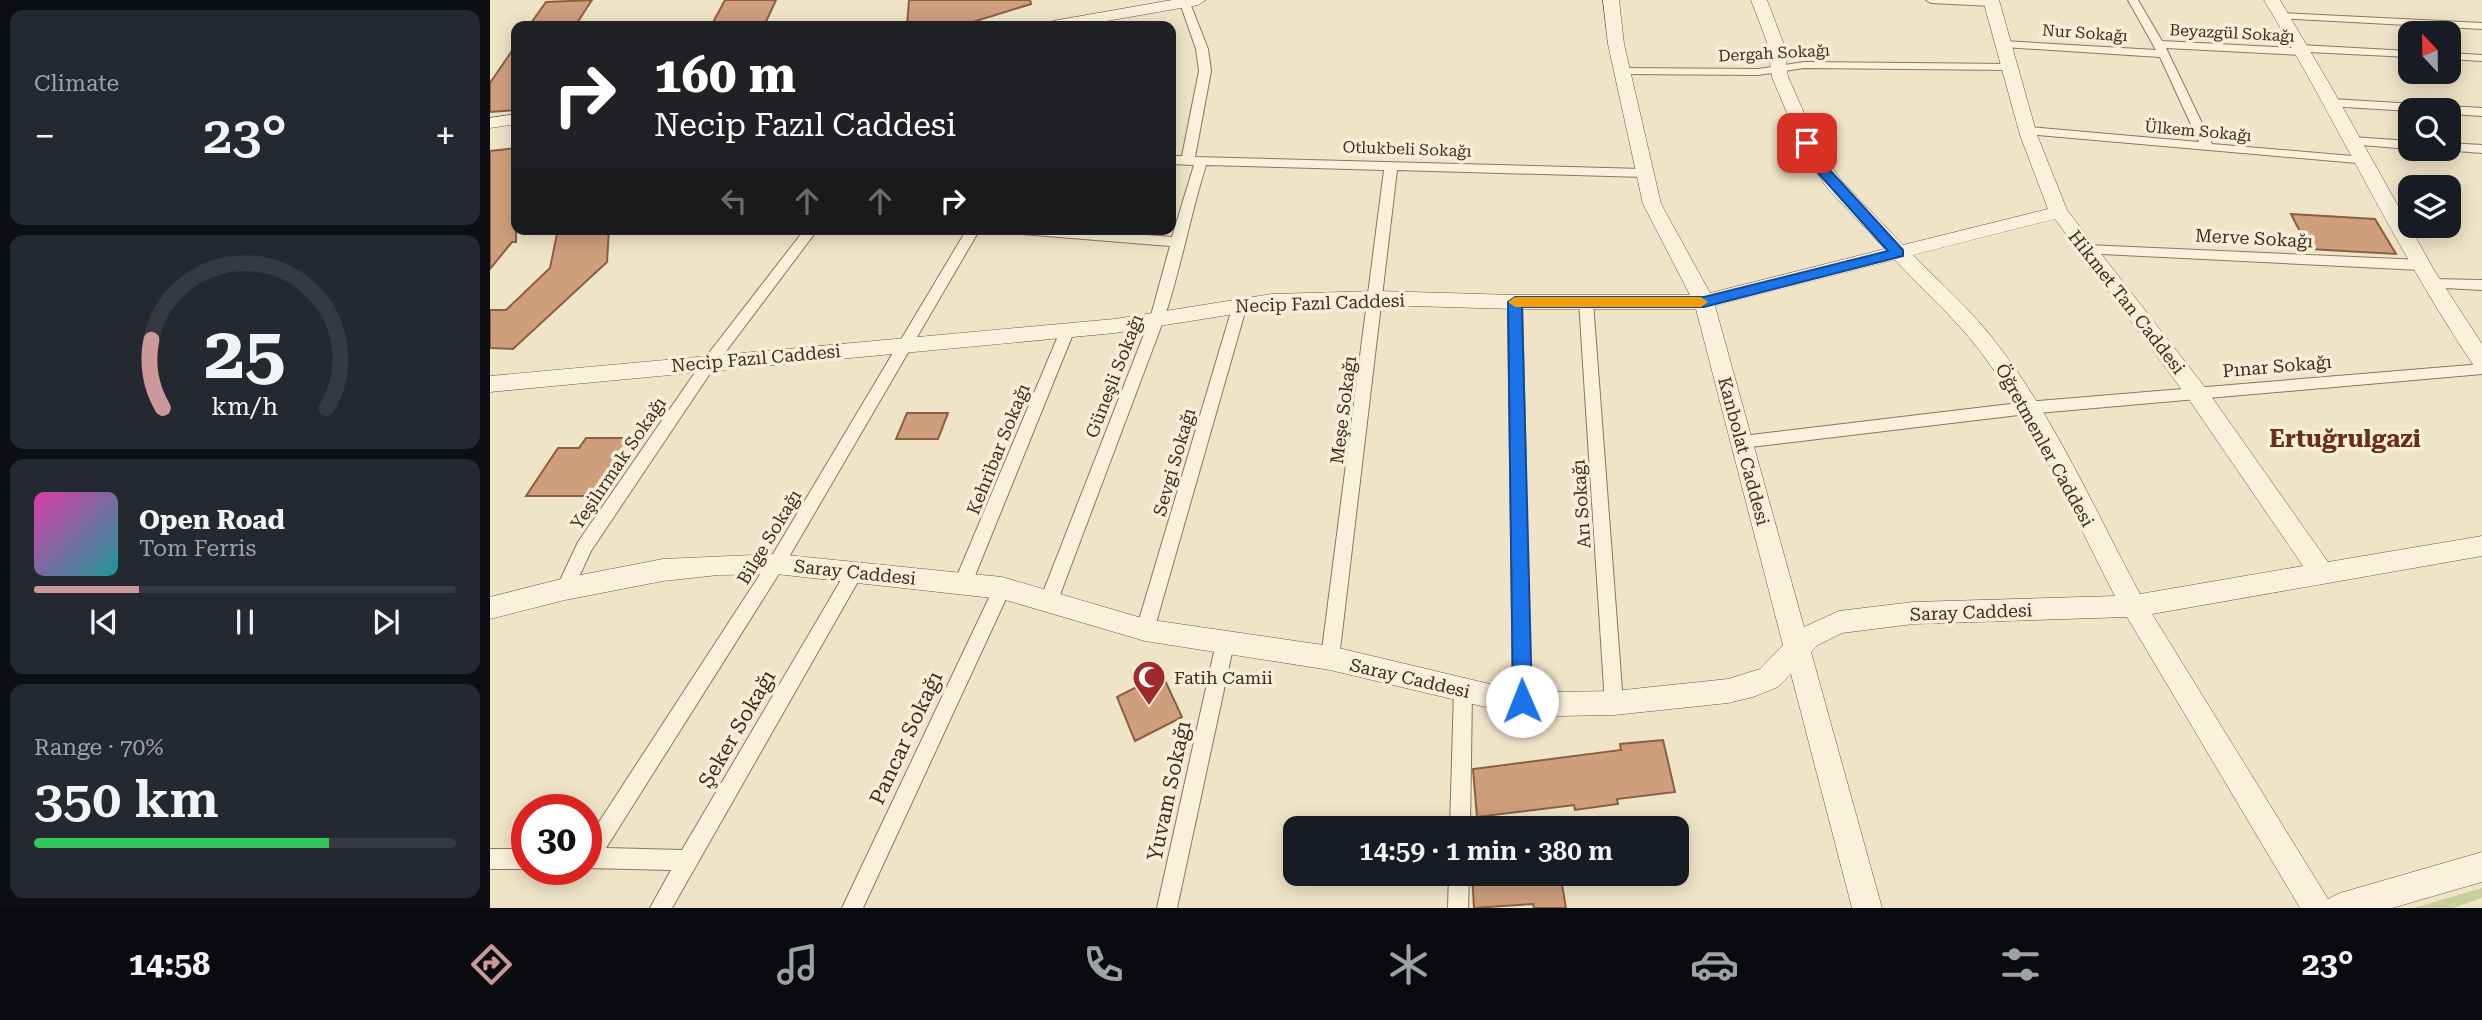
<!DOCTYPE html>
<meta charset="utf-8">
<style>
body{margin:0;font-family:"Roboto Serif",serif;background:#242831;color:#f1f3f6;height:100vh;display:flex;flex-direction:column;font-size:26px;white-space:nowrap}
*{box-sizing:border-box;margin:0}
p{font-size:23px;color:#9ea1a6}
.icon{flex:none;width:38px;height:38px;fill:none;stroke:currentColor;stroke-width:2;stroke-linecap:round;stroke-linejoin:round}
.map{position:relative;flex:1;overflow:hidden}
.side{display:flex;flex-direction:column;gap:10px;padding:10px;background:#0d0f14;width:490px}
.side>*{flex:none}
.guide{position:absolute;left:21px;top:21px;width:665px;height:214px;border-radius:14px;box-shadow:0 4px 18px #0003;background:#202124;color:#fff;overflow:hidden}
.needle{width:46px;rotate:338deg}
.buttons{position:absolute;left:1908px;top:21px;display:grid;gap:14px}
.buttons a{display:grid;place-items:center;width:63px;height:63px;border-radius:14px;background:#171b24;box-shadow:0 4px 18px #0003;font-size:35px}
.speed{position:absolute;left:21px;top:794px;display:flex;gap:14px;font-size:35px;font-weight:700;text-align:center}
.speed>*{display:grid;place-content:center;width:91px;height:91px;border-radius:50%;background:#171b24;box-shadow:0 4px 18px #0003;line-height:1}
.speed .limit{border:10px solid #d22;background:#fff;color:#111}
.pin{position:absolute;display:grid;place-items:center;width:60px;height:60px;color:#fff;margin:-30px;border-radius:14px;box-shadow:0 4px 10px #0006}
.me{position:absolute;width:77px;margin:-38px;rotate:359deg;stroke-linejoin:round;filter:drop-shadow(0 0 5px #0008)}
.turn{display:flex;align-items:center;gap:24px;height:147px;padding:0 28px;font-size:32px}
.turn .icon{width:91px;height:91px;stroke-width:2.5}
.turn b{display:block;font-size:49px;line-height:60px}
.lanes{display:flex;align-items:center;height:66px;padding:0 28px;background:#0003;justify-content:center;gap:35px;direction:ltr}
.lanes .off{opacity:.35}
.big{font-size:52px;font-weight:600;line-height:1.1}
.side .widget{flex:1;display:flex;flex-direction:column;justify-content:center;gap:10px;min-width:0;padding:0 24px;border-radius:14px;background:#242831}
.side .dial{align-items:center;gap:0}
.dial svg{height:182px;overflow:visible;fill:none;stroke:#363941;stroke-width:7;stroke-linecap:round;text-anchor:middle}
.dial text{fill:#f1f3f6;stroke:none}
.song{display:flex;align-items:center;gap:21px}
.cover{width:84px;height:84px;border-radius:10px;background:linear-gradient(135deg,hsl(320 70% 55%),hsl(180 70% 35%))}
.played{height:7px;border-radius:4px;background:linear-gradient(90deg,#cc999b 25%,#363941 25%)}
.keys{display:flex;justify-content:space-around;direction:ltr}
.heat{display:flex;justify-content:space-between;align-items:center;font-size:38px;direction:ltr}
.charge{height:10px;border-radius:5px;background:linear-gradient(90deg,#34c759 70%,#363941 0)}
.trip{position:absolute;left:793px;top:816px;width:406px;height:70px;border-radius:14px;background:#171b24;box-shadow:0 4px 18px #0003;font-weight:600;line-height:70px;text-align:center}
.menu{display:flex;height:112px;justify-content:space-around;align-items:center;background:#090b0e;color:#9ea1a6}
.menu .icon{width:49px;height:49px}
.menu .on{color:#cc999b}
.menu b{font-size:32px;color:#f1f3f6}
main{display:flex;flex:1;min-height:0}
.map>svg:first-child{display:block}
.green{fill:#c9cf9b}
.building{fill:#cf9f7d;stroke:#8d5f41;stroke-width:2}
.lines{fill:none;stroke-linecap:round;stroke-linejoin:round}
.street-casing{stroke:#8d765c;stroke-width:2}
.secondary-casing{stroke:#6f573f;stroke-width:1}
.street{fill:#faf1dc;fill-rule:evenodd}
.secondary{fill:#faf1dc;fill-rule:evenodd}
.route{fill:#1a73e8;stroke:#114b97;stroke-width:2}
.slow{fill:#f59e0b}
.labels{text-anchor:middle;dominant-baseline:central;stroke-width:7;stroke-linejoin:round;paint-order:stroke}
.far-street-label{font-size:16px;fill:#3d2e20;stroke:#f7eed8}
.street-label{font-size:18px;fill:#3d2e20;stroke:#f7eed8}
.poi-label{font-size:18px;fill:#3d2e20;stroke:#f7eed8;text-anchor:start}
.near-street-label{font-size:21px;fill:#3d2e20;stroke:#f7eed8}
.district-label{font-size:24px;font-weight:bold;fill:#6b2e1e;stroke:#f7eed8}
</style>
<main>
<section class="side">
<div class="widget"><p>Climate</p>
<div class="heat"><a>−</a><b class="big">23°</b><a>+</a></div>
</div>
<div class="widget dial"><svg viewBox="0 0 100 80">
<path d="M14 69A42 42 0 1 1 86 69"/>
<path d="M14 69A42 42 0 0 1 9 39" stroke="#cc999b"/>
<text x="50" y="56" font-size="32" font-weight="700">25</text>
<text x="50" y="72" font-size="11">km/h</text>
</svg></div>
<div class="widget">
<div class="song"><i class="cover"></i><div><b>Open Road</b><p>Tom Ferris</p></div></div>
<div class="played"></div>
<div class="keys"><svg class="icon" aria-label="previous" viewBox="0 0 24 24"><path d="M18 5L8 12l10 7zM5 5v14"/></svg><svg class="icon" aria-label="pause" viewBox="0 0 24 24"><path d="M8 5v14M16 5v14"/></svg><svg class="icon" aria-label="next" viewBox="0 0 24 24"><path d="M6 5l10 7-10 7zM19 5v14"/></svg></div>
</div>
<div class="widget"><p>Range · 70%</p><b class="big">350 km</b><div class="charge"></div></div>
</section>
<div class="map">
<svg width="1992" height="908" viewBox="0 0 1992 908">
<rect width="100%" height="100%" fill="#f0e4c8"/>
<polygon class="green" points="1992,888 1992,898 1963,908 1924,908"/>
<g class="building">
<polygon points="102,0 85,26 39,26 56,2"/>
<polygon points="235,0 286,0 274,26 221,26"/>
<polygon points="419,0 540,0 541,4 473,25 417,26"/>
<polygon points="26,45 26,110 0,112 0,83"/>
<polygon points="26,148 26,242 22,242 0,269 0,151"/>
<polygon points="1801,214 1885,219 1906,254 1819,249"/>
<polygon points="68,229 119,229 117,262 23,349 0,348 0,310 16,310 60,268"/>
<polygon points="417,413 458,413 448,439 406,439"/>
<polygon points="96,438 141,438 106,496 36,496 68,448 89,448"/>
<polygon points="672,674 692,717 645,741 627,697"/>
<polygon points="1173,740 1185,792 1127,799 1128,804 1085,810 1084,805 987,817 983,769 1131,750 1130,744"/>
<polygon points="982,873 1070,873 1076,908 1044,908 1043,904 984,908"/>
</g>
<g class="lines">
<defs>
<g id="street">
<path d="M696,0L700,3L718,49L721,71L705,157L1153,169L1159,173L1153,177L907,170L849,658L846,664L840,666L834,664L831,658L894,170L716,165C700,216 691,268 674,319L568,600L565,605L559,608L553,605L550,600L660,319L680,246L519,233L513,229H579L682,237L704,165L681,164V156H692L709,71L706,49L690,3Z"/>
<polygon points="1436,0 1503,0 1507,3 1502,6 1441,3"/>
<polygon points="1638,0 1648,0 1672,41 1805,48 1810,45 1920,51 1920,57 1818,52 1813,55 1676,48 1722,144 1874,157 1878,158 1878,164 1535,134 1533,131 1539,127 1709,142 1670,57 1514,47 1508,44 1514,41 1666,50"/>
<polygon points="1792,13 1992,23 1992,29 1788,18 1787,16"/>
<polygon points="1958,53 1992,55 1992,61 1958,59"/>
<polygon points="1314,62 1521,64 1527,67 1521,70 1314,68 1268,75 1132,74 1126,71 1132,68 1268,69"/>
<polygon points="1842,99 1992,108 1992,116 1958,114 1958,110 1920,111 1838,106 1836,103"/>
<polygon points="1863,137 1920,141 1920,149 1859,144 1857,141"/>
<polygon points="1958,143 1992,145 1992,153 1954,150 1958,149"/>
<polygon points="315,229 328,229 225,366 101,551 81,594 75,596 69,594 66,589 88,542 215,358"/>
<polygon points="477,229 490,229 292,569 116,848 192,850 358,568 364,566 370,568 373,573 370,578 182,908 160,908 181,870 96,868 96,842 280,559"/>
<polygon points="1597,245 1930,260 1937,265 1930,270 1592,253 1590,250"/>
<polygon points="1941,279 1992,280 1992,290 1936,287 1934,284 1936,281"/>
<polygon points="1025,297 1032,302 1041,701 1039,707 1032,710 1025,707 1023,701 1018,302"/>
<polygon points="1096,297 1103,302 1133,703 1131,709 1124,712 1117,709 1115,703 1089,302"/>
<polygon points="750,300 757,305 664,630 661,636 655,638 649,636 646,630 743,305"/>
<polygon points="578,324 585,329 482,583 479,588 473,590 467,588 464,583 571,329"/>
<polygon points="1992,364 1992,374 1537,414 1252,448 1246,446 1244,442 1246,438 1252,436 1537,402"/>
<polygon points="512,581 518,583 521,588 373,908 352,908 506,583"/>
<polygon points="735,635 741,637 744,643 687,908 667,908 726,643 729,637"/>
<polygon points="973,683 980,685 982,691 980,828 960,828 964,691 966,685"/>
<rect x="0" y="849" width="37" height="20"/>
<polygon points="959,873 979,873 978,908 958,908"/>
</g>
<g id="secondary">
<polygon points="682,0 716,0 708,5 588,26 555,26 563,21"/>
<path d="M1113,0H1129L1134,44L1171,204L1220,293L1395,249L1338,189L1315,156L1282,77L1277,42L1261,0H1277L1293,42L1298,77L1333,155L1352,181L1413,245L1558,209L1530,135L1493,0H1509L1547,135L1577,210L1714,386L1838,562L1992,536V556L1662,614L1838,899L1850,893L1992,852V882L1902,908H1810L1637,617L1423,624L1352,633L1328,645L1321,652L1392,908H1362L1301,674L1288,687L1263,697L1238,703L1124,715L1068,716L1004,709L840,670L655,641L512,599L286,574L228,575L173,581L75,600L0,619V597L75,578L173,559L286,554L512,577L655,619L840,646L1004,685L1068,692L1124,691L1238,679L1270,669L1293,645L1206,309H1025L887,305L782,308L625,333L0,392V376L625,319L782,294L887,291L1025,295H1200L1153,204L1118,44ZM1565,219L1698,398L1813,566L1650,594C1604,509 1564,416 1504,340C1481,310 1450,283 1423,255ZM1405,260C1433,290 1465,318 1490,351C1546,425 1582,514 1625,596L1423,602L1349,611L1314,627L1225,306Z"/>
<path d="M1774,0H1790L1843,90L1944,270L1992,344V368L1984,366C1905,249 1847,121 1774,0Z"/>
<polygon points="26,114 26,124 0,128 0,118"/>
</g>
</defs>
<use href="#street" class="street-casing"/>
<use href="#secondary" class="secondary-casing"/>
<use href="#street" class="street"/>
<use href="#secondary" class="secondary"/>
</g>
<polygon class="route" points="1317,139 1322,140 1338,168 1413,250 1413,256 1214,307 1032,307 1042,701 1039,707 1032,710 1026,707 1023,701 1018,302 1025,297 1214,297 1398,251 1328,173 1311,143"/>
<polygon class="slow" points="1025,297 1211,297 1218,302 1211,307 1025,307 1018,302"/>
<defs>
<symbol id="mosque-pin" viewBox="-11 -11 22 30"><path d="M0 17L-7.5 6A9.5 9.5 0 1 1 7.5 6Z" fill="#9e2a2b" stroke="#f7eed8"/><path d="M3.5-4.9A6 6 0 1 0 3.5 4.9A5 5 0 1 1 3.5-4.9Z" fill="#fff"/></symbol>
</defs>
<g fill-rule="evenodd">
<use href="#mosque-pin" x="640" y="658" width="38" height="52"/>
</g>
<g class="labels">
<g class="far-street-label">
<text transform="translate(1595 33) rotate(4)">Nur Sokağı</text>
<text transform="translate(1742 33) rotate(3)">Beyazgül Sokağı</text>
<text transform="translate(1284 53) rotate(-3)">Dergah Sokağı</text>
<text transform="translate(1708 131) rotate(5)">Ülkem Sokağı</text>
<text transform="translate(917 149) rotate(2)">Otlukbeli Sokağı</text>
</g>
<g class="street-label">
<text transform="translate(1764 238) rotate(3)">Merve Sokağı</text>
<text transform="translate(1637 302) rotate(52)">Hikmet Tan Caddesi</text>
<text transform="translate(830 303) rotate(-2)">Necip Fazıl Caddesi</text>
<text transform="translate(266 358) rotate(-5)">Necip Fazıl Caddesi</text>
<text transform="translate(1787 366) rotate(-5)">Pınar Sokağı</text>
<text transform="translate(624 376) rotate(-69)">Güneşli Sokağı</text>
<text transform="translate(853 410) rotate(-83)">Meşe Sokağı</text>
<text transform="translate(1555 445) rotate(61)">Öğretmenler Caddesi</text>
<text transform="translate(508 449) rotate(-68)">Kehribar Sokağı</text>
<text transform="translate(1254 451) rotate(75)">Kanbolat Caddesi</text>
<text transform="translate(684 462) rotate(-74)">Sevgi Sokağı</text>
<text transform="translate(128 463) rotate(-56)">Yeşilırmak Sokağı</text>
<text transform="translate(1091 504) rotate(-94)">Arı Sokağı</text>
<text transform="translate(279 537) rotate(-59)">Bilge Sokağı</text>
<text transform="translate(365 572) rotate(6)">Saray Caddesi</text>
<text transform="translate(1481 612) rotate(-2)">Saray Caddesi</text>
<text transform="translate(920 678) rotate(13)">Saray Caddesi</text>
</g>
<g class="poi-label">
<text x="684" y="677">Fatih Camii</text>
</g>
<g class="near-street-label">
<text transform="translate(247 729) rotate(-60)">Şeker Sokağı</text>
<text transform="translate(416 738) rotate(-65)">Pancar Sokağı</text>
<text transform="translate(679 791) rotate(-78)">Yuvam Sokağı</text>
</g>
<g class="district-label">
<text x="1855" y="439">Ertuğrulgazi</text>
</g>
</g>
</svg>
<div class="buttons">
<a><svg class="needle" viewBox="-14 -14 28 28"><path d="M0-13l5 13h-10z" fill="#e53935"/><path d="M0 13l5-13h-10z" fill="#9ea1a6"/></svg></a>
<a><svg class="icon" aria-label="search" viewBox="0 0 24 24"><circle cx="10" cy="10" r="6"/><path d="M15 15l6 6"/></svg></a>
<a><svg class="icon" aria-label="layers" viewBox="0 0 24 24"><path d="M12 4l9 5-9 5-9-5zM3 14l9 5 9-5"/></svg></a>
</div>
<div class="speed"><div class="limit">30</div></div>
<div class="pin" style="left:1317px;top:143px;background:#d93025"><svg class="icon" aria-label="arrive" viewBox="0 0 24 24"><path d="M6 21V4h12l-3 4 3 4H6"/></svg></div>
<svg class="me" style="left:1032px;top:701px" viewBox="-20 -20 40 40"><circle r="19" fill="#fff"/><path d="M0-13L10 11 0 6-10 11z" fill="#1a73e8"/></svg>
<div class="trip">14:59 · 1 min · 380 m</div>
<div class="guide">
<div class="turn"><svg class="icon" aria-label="right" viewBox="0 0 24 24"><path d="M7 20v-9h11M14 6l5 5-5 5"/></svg><div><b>160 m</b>Necip Fazıl Caddesi</div></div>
<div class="lanes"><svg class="icon off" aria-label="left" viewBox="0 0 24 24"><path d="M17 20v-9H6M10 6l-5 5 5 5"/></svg><svg class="icon off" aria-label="ahead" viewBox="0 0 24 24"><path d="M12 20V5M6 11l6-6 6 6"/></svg><svg class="icon off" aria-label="ahead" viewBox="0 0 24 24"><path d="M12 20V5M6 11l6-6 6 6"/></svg><svg class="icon" aria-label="right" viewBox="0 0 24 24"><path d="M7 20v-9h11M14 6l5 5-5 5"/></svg></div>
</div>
</div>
</main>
<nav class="menu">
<b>14:58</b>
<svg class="icon on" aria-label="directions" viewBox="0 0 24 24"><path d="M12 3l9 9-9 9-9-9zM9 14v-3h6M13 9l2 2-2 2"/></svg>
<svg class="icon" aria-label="music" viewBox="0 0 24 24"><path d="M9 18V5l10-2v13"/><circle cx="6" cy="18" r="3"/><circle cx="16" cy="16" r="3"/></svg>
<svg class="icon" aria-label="phone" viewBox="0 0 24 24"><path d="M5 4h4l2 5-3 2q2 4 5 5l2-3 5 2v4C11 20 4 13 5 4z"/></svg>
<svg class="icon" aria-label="climate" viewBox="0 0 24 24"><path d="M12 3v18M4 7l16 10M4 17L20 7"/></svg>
<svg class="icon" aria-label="car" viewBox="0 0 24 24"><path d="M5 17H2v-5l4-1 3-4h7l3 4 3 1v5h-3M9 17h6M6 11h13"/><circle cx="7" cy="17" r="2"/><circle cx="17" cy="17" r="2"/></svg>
<svg class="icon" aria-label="filters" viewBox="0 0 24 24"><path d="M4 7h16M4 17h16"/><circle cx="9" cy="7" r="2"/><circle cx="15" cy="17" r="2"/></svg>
<b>23°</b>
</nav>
